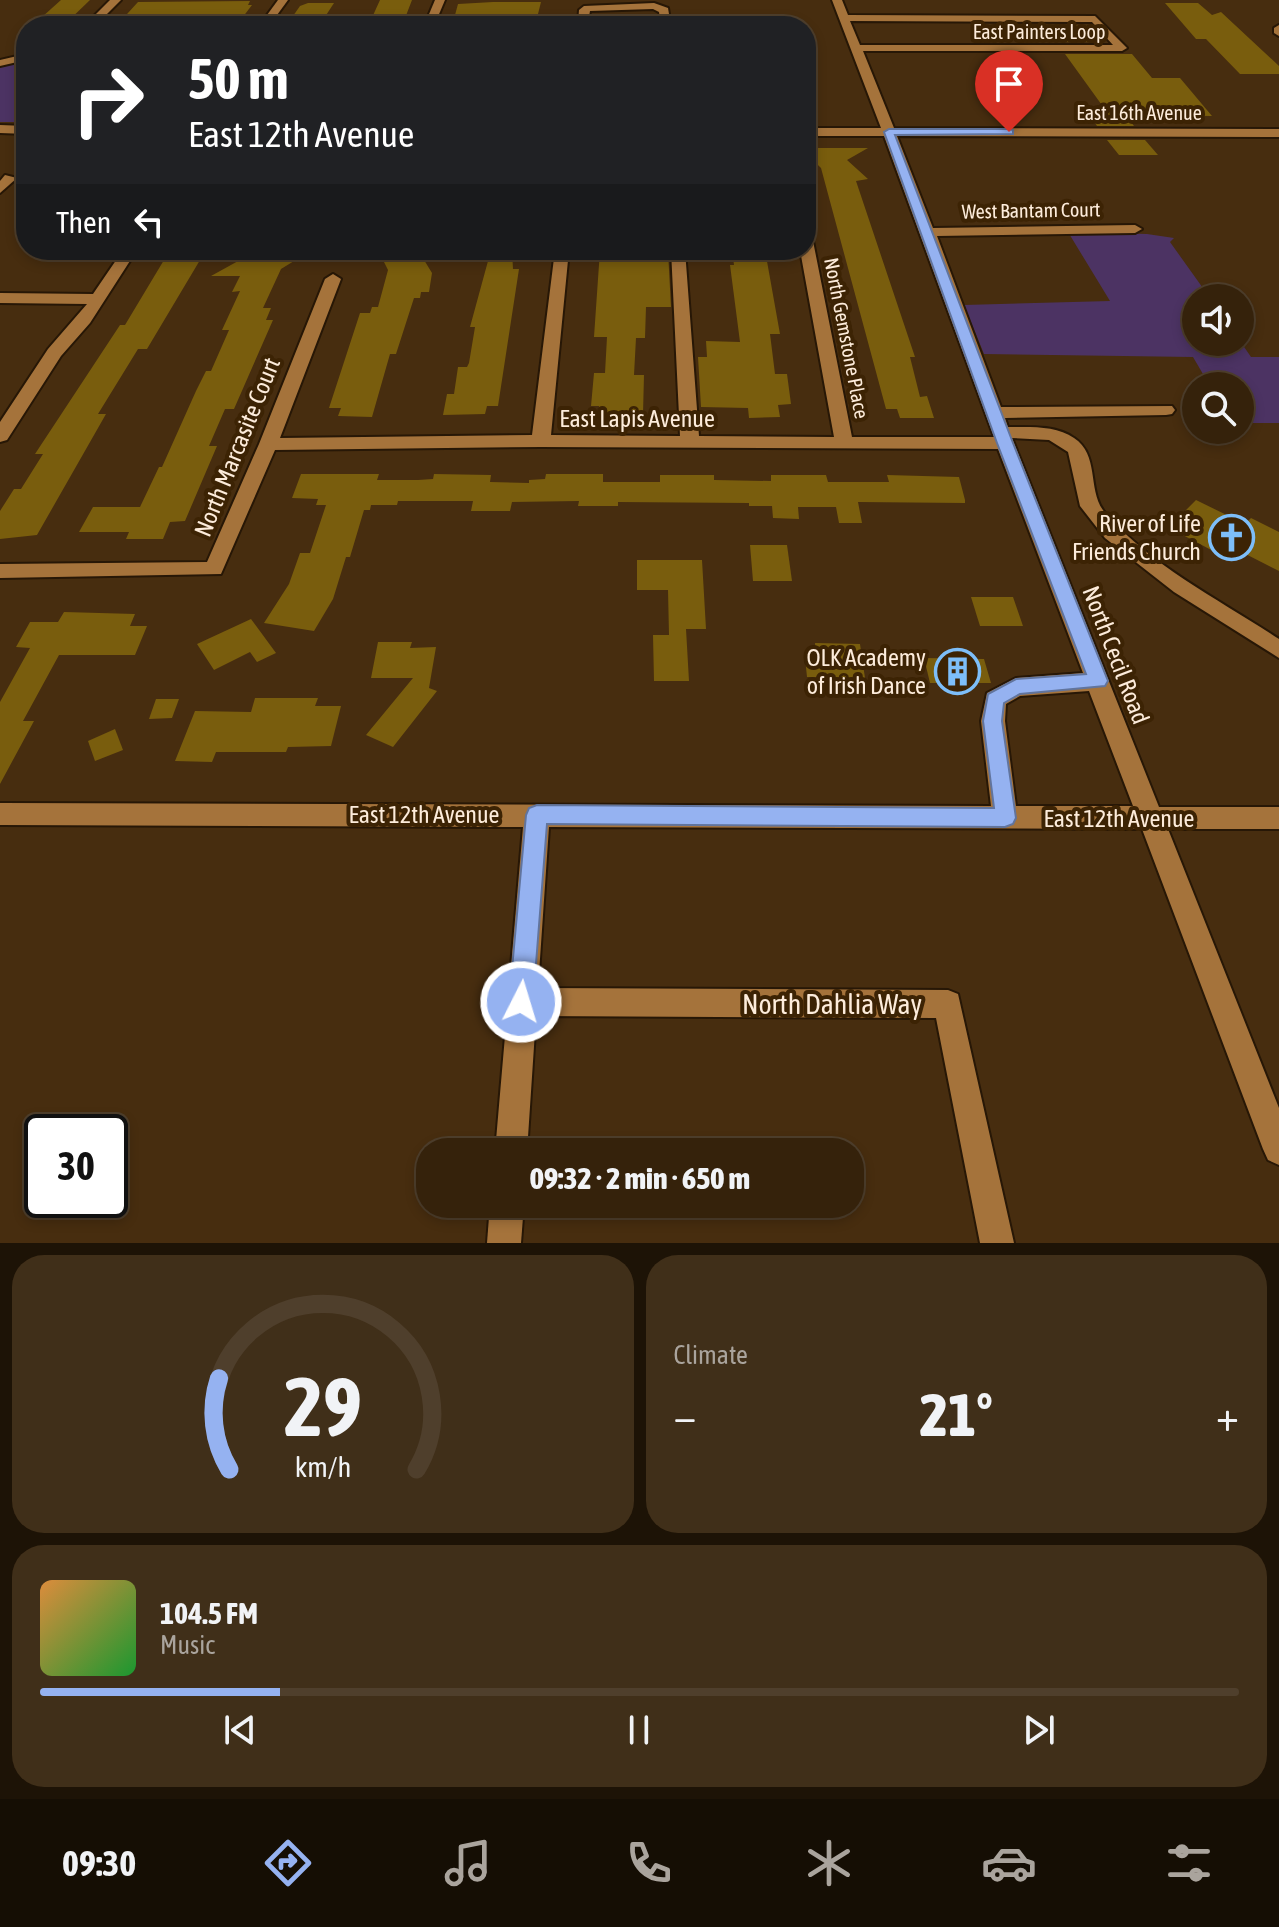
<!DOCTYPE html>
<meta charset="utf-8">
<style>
body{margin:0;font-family:"Asap Condensed",sans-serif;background:#402f19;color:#f1f3f6;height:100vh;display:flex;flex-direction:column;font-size:30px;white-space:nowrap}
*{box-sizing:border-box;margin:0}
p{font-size:26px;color:#aaa49d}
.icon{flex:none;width:44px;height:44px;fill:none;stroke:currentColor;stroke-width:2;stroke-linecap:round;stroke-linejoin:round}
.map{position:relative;height:1243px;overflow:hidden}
.panel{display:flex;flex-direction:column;gap:12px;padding:12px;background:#1d1306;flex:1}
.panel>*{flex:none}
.hud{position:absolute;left:16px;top:16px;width:800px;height:244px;border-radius:32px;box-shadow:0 4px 12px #0003,0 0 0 2px #4f3f2c;background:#202124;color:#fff;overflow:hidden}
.fabs{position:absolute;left:1182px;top:284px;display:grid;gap:16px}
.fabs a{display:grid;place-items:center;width:72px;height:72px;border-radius:50%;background:#35220b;box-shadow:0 4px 12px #0003,0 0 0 2px #4f3f2c;font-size:40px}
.speed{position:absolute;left:24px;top:1114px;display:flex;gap:16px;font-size:40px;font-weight:700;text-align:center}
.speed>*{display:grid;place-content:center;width:104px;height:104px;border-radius:50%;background:#35220b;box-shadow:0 4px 12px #0003,0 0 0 2px #4f3f2c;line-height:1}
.speed .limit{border:4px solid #111;border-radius:12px;background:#fff;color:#111}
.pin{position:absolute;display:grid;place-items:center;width:68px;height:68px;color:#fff;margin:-82px -34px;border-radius:50% 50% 50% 0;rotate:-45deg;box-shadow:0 0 8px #0007}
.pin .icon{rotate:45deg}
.me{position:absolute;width:88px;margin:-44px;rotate:5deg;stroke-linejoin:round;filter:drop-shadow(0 0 6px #0008)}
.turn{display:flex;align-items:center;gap:28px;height:168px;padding:0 40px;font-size:36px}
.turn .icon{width:104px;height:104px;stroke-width:2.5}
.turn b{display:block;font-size:56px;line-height:68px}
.then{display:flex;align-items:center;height:76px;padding:0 40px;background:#0003;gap:16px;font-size:30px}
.big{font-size:60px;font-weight:800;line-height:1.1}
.panel .card{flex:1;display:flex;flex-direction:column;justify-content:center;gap:12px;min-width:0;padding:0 28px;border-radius:32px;background:#402f19}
.panel .dial{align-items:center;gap:0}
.dial svg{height:208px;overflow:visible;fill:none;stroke:#4f3f2c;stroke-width:7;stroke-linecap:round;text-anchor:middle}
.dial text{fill:#f1f3f6;stroke:none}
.song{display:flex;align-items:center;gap:24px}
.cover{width:96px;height:96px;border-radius:12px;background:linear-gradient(135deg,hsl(30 70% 55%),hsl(130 70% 35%))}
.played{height:8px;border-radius:4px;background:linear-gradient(90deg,#95b2f1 20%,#4f3f2c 20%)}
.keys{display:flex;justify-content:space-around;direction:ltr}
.heat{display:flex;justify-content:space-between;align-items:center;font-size:44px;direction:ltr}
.panel .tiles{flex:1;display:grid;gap:12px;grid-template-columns:1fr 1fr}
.card:last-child{grid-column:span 2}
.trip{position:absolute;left:416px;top:1138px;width:448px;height:80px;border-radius:32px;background:#35220b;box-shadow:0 4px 12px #0003,0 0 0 2px #4f3f2c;font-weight:800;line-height:80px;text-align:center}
.tabs{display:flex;height:128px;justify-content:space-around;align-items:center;background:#150e04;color:#aaa49d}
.tabs .icon{width:56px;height:56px}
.tabs .current{color:#95b2f1}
.tabs b{font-size:36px;color:#f1f3f6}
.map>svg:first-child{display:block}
.green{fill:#4c3363}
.building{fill:#795d0d}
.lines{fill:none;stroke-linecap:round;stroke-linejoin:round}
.minor-casing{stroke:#271706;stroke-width:4}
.minor{fill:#a5733b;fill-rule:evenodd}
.route{fill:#95b2f1;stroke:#61749d;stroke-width:2}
.labels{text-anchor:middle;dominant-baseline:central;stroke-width:8;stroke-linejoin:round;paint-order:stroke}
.far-street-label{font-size:20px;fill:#fdecdb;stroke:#3c2304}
.street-label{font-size:24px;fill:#fdecdb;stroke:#3c2304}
.poi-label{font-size:24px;fill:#fdecdb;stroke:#3c2304;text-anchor:end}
.near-street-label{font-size:28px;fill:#fdecdb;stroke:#3c2304}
</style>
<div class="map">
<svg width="1279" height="1243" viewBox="0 0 1279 1243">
<rect width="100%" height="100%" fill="#472d0f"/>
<g class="green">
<polygon points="26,60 26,122 0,122 0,66"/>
<polygon points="1068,232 1147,234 1174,238 1170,242 1210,298 1196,298 1196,342 1240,341 1251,357 1279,357 1279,423 1240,423 1240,386 1210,386 1193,357 984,354 964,305 1110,301"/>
</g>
<g class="building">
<polygon points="61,0 90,0 63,26 32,26"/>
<polygon points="380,0 412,0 402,26 379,26 380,23 370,22"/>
<polygon points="250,1 248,5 252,5 236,26 117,25 138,2"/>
<polygon points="493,2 541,2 535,26 452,26 458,4"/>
<polygon points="308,3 334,3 319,26 286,26 300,6"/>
<polygon points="1165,3 1198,3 1212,15 1221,12 1279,66 1279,74 1240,74 1206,39 1196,39"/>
<polygon points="1053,25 1086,25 1101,42 1065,42"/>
<polygon points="1065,54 1132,54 1152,78 1180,78 1212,116 1126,115 1134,126 1097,126 1084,107 1104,108"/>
<polygon points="1107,140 1145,140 1158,155 1119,155"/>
<polygon points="806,148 868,148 847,160 868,179 856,181 915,357 910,357 920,397 927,396 934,418 900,418 897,409 886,409 821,168 806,153"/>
<polygon points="178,250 206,250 147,349 138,349 98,414 106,414 37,535 0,539 0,511 14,489 21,489 43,454 35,454 120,325 125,325 167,255 175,255"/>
<polygon points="258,250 312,250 281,269 263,308 271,308 266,320 273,320 234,409 225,409 209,446 217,446 185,521 170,522 163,539 126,539 129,532 79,532 93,507 140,507 159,467 162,467 196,391 206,371 211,371 229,330 222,330 240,291 232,292 240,276 211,276"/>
<polygon points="378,250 418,250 432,273 429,292 421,292 420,298 414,298 396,354 390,354 372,417 338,416 341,408 329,408 360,313 370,313 372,307 378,307 388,270"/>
<polygon points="491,250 512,250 513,269 519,269 498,406 487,406 485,414 443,415 447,394 454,394 458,367 467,367 469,363 475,327 470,327"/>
<polygon points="600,250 668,251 671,307 646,307 645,338 636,338 634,375 644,375 643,414 636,414 636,420 598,420 599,406 591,406 594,373 605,373 607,337 594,337"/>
<polygon points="732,250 765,250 780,334 770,334 775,374 787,374 791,404 778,405 780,417 749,418 748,408 701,407 698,357 707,357 706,341 740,342 730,265 734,265"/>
<polygon points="301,474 379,474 377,480 418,480 433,479 434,474 491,475 490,482 529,483 529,480 545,479 546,474 603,474 603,482 660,482 660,475 714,475 714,480 771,481 771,475 826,475 828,482 889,482 887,475 959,477 965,500 965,503 858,502 862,523 839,523 836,507 798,507 799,519 773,518 772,506 749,506 749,503 618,502 618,506 578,506 579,501 512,502 510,511 471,511 473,501 398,501 397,505 371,505 370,510 364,510 350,557 346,557 333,599 314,631 264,623 289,584 300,553 310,553 326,505 316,505 318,499 292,498"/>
<polygon points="1196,500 1245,524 1251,518 1279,532 1279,571 1224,543 1215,552 1179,533 1188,524 1177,519"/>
<polygon points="750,545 787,545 792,581 753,581"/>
<polygon points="637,560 702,560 706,629 686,629 689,681 654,681 653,635 669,635 668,590 637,590"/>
<polygon points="971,597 1013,597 1023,626 980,626"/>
<polygon points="64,612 135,614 130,626 147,626 135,655 59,655 23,721 34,721 0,784 0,702 30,648 16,647 30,622 58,622"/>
<polygon points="251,619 276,653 257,662 250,652 214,670 197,644"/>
<polygon points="378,642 412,642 410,648 436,647 429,688 437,691 393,747 366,735 413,678 371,678"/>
<polygon points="815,643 860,644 865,678 807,677 805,658 816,658"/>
<polygon points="924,658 984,659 991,683 930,683"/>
<polygon points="255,698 318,698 315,706 341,706 331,746 288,747 286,752 216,752 212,762 175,761 195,711 251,712"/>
<polygon points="156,699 179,699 172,718 149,719"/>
<polygon points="115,729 123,750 95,761 88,741"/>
</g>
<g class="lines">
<defs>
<g id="minor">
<polygon points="110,0 121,0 95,26 84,26"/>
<polygon points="278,0 288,0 269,26 259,26"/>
<polygon points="435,0 445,0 434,26 424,26"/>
<path d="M832,0H842L848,15L1095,16L1127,48L1122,51H863L894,128L1279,129V137L897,136L933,228L1135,225L1142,229L1135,233L937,236L1001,407L1172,406L1175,410L1172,414L1166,415L1005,418L1008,427C1029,427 1056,425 1074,438C1101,456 1086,492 1106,514C1153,567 1220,600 1279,639V658L1174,592L1105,538L1080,506L1068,452L1049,440L1012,438L1159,807H1279V829H1168L1279,1108V1165L1268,1160L1263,1149L1142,829L549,827L538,988L948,990L958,994L1014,1243H980L936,1018L536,1016L527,1152H495L523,827L0,825V803L991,806L981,721L987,693L1016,678L1083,673L998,449L541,447L275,450L221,574L0,578V564L207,562L259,444L325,279L333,274L341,279L280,438L532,435L555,250H569L551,435L680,436L671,250H685L699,436L834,437L800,250H806V237L813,241L852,437H994L884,136H806V128H881ZM850,21L1092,22L1113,45H860ZM1089,691L1133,806H1016L1005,721L1006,704L1020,696Z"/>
<polygon points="654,3 668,8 671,26 661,26 659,12 653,9 590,11 588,22 592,26 580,26 578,23 579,10 584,6"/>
<polygon points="1279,25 1279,36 1274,33 1274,28"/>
<polygon points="26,54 26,60 0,66 0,60"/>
<polygon points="0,125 26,126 26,134 0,133"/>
<polygon points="5,175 17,178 0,193 0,181"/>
<polygon points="123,250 137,250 90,323 61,356 7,440 0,442 0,422 48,349 87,304 0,303 0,293 93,294"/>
<polygon points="490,1204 524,1204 521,1243 487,1243"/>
</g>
</defs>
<use href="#minor" class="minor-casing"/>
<use href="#minor" class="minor"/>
</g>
<polygon class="route" points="1009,129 1013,130 1013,134 895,135 1013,443 1108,681 1105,686 1020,694 1004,703 1002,721 1016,818 1013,824 1005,827 547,824 533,1002 529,1011 521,1014 512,1011 509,1002 526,815 529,808 537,805 994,808 983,721 988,694 1016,679 1086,674 997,443 884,132 889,129"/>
<defs>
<symbol id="church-ring" viewBox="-11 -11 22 22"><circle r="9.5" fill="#3c2304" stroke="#7dbef9" stroke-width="1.5"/><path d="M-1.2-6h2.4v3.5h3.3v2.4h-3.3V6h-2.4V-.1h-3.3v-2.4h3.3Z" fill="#7dbef9"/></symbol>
<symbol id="building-ring" viewBox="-11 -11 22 22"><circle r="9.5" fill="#3c2304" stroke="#7dbef9" stroke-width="1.5"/><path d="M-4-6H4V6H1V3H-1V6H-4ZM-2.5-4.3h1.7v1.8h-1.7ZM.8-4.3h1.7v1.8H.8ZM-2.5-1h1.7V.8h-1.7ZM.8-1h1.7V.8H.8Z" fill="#7dbef9"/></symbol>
</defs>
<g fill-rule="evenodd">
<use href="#church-ring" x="1206" y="512" width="51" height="51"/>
<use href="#building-ring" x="932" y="646" width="51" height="51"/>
</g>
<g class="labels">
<g class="far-street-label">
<text x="1039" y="31">East Painters Loop</text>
<text x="1139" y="112">East 16th Avenue</text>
<text transform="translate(1031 210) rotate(-1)">West Bantam Court</text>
<text transform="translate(847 338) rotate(79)">North Gemstone Place</text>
</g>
<g class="street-label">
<text x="637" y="418">East Lapis Avenue</text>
<text transform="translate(237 447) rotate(-68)">North Marcasite Court</text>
<text transform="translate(1116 655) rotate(69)">North Cecil Road</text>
<text x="424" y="814">East 12th Avenue</text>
<text x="1119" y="818">East 12th Avenue</text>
</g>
<g class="poi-label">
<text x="1201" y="523">River of Life<tspan x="1201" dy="28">Friends Church</tspan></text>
<text x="926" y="657">OLK Academy<tspan x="926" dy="28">of Irish Dance</tspan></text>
</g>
<g class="near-street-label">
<text x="832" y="1004">North Dahlia Way</text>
</g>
</g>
</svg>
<div class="fabs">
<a><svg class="icon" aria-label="sound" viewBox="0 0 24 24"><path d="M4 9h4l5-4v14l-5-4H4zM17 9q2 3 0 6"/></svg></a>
<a><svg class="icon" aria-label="search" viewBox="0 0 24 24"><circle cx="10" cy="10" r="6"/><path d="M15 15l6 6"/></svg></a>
</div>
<div class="speed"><div class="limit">30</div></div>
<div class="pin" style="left:1009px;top:132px;background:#d93025"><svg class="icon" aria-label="arrive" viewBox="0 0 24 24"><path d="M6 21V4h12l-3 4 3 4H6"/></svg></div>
<svg class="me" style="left:521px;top:1002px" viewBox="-20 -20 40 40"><circle r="17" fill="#95b2f1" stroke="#fff" stroke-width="3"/><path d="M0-11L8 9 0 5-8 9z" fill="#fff"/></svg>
<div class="trip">09:32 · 2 min · 650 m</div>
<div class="hud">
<div class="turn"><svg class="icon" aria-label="right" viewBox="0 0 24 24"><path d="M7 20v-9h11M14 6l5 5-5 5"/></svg><div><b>50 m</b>East 12th Avenue</div></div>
<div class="then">Then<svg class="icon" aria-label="left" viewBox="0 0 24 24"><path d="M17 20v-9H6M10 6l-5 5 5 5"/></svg></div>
</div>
</div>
<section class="panel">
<div class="tiles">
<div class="card dial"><svg viewBox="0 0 100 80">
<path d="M14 69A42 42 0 1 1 86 69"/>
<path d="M14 69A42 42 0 0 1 10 34" stroke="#95b2f1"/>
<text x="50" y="56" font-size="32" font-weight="700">29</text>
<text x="50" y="72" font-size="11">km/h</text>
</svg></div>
<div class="card"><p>Climate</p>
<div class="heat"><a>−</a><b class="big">21°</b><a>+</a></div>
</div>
<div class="card">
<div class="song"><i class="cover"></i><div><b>104.5 FM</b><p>Music</p></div></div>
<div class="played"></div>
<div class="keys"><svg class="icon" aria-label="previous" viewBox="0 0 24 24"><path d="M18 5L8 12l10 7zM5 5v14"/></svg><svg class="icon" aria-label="pause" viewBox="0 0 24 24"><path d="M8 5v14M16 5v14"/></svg><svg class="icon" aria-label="next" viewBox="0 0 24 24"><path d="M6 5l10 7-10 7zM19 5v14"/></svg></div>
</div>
</div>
</section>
<nav class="tabs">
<b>09:30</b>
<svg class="icon current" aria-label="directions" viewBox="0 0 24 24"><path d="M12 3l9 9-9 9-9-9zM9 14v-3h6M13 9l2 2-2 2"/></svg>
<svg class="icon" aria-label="music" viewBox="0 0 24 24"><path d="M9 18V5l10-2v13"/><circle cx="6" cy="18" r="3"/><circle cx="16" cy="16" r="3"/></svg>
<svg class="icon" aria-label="phone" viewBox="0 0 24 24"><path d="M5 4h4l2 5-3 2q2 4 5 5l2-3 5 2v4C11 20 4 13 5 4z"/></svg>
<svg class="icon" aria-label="climate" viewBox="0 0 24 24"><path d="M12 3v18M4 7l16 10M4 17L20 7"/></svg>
<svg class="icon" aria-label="car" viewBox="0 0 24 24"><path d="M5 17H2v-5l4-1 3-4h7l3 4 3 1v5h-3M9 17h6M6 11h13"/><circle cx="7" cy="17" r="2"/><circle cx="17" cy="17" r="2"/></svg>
<svg class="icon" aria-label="filters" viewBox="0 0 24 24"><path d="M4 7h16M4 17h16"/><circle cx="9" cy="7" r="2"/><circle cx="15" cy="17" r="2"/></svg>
</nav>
